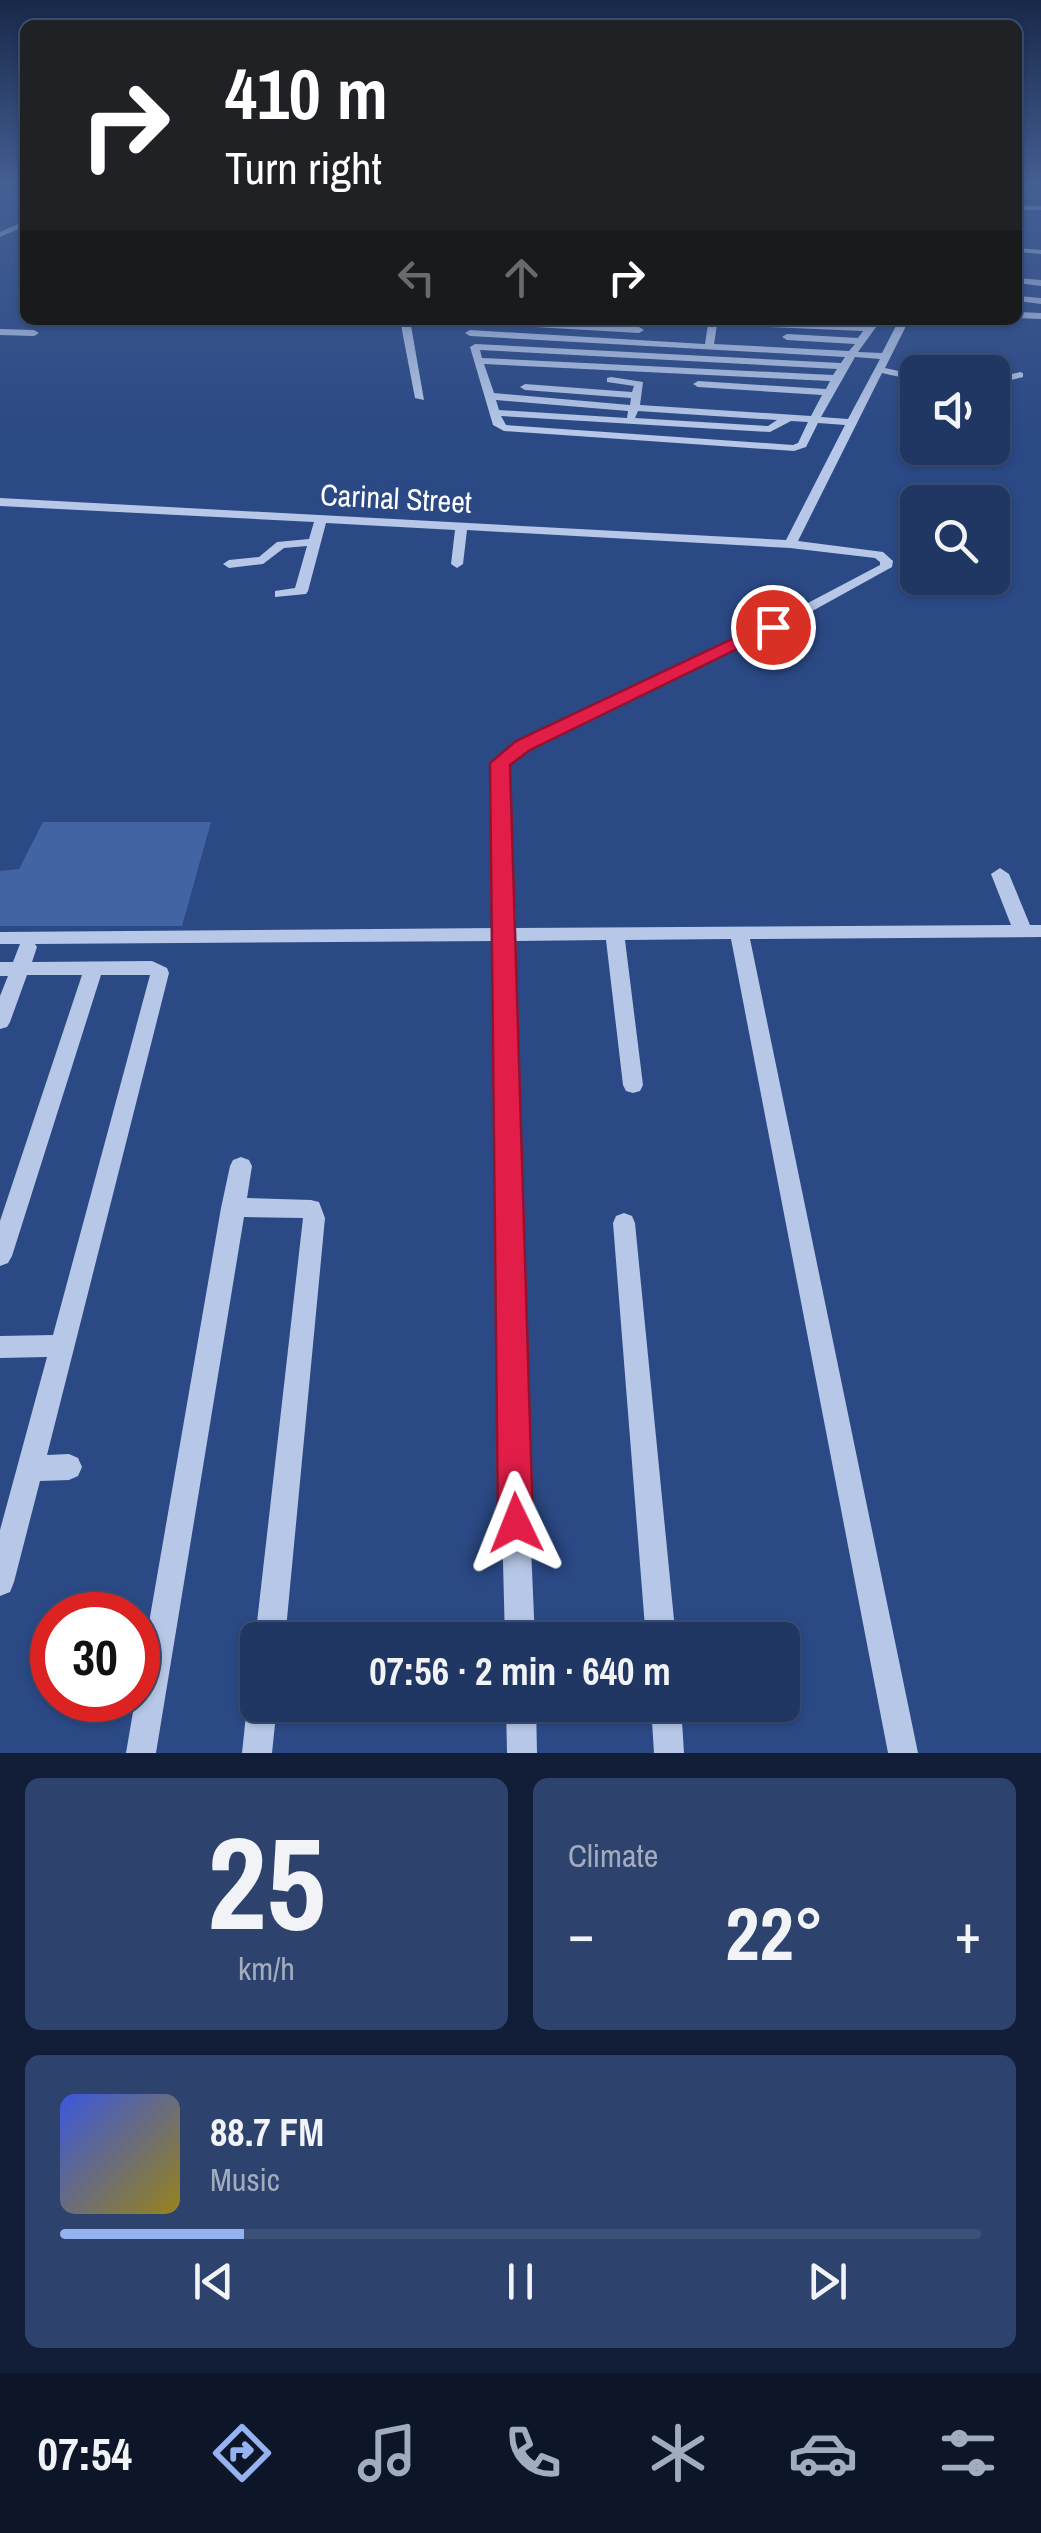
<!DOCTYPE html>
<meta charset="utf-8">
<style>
body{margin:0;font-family:"Archivo Narrow",sans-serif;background:#2d426d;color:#f1f3f6;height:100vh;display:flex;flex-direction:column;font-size:38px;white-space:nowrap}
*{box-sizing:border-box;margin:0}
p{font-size:32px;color:#a2acbf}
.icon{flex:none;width:55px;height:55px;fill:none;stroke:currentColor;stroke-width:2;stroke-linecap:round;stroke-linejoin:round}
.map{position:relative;height:1753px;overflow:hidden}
.panel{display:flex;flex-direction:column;gap:25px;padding:25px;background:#121e37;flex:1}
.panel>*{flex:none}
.banner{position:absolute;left:20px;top:20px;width:1002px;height:305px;border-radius:15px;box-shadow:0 2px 8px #0004,0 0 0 2px #3d5178;background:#202124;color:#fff;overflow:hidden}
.buttons{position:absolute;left:900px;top:355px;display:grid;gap:20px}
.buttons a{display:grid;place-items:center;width:110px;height:110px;border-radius:15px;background:#203764;box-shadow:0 2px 8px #0004,0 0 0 2px #3d5178;font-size:50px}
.speed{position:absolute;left:30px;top:1592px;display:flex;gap:20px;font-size:50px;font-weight:700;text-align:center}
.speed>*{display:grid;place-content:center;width:130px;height:130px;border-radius:50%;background:#203764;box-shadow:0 2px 8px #0004,0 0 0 2px #3d5178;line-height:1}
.speed .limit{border:15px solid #d22;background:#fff;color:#111}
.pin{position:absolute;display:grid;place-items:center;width:85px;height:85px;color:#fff;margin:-42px;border:5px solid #fff;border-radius:50%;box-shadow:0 2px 10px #0007}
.me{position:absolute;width:110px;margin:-55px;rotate:358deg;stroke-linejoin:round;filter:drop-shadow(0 0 8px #0008)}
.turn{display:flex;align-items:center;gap:35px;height:210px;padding:0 40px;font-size:45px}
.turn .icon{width:130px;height:130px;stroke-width:2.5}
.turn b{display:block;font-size:70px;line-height:85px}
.lanes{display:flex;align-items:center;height:95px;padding:0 40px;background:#0003;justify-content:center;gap:50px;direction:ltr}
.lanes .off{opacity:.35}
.big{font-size:75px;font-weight:700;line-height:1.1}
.panel .widget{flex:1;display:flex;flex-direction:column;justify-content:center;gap:15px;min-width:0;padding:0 35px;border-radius:15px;background:#2d426d}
.panel .dial{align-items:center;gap:0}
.dial b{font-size:130px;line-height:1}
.song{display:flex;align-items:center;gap:30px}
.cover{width:120px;height:120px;border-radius:15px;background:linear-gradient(135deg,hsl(230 70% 55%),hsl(50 70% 35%))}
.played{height:10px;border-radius:5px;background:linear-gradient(90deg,#95b2f1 20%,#3d5178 20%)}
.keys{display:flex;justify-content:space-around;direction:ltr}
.heat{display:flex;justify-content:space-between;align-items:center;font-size:55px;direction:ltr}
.panel .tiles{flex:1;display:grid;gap:25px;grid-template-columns:1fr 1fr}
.widget:last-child{grid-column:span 2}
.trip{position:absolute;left:240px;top:1622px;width:560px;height:100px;border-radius:15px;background:#203764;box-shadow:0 2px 8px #0004,0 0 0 2px #3d5178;font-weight:700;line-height:100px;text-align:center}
.tabs{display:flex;height:160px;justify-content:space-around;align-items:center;background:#0d1628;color:#a2acbf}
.tabs .icon{width:70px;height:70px}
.tabs .current{color:#95b2f1}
.tabs b{font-size:45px;color:#f1f3f6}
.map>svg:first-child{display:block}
.green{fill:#4364a3}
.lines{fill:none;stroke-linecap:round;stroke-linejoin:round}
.minor{fill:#b6c7e7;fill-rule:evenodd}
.route{fill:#e11d48;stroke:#92132f;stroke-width:2.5}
.labels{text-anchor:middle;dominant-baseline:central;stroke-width:10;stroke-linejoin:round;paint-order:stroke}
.far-street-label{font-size:30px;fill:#fff;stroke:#2b4985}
</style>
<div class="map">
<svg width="1041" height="1753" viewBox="0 0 1041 1753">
<rect width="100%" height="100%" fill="#2b4985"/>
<polygon class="green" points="43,822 211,822 182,926 0,926 0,871 19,869"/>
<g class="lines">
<g class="minor">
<polygon points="1023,184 1029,184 1028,190 1024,190"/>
<rect x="1018" y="206" width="23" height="4"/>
<polygon points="25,221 25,226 0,237 0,232"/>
<polygon points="1018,248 1041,250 1041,254 1018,252"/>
<polygon points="1018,278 1041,280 1041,286 1018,283"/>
<polygon points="1018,296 1041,298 1041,304 1018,301"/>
<polygon points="1018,312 1041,313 1041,319 1018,318"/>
<polygon points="400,320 410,320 424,400 415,398"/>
<path d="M669,320L867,326L874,320L879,323L858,352L882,353L899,320H909L885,368L918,375V381L882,373L798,541L883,552L893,561L892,567L778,630L528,749L508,765L516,928L1011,925L991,874L1000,868L1009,874L1030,925H1041V937L750,939L918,1753H888L731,939L625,940L643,1085L640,1091L633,1093L626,1091L623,1085L606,940L516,941L520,1290L535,1640H505L496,1290L498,941L35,944L37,947L32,962L152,961L167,968L169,973L47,1455L69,1454L78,1458L82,1467L78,1476L69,1480L40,1481L14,1582L10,1592L0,1596V1530L47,1357L0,1358V1336L53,1335L150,975H101L12,1256L8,1263L0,1266V1221L82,975H27L10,1022L7,1027L0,1029V996L8,976H0V962H13L20,944H0V932L498,928L492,763L494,760L518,743L768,624L880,565V562L875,558L790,548L467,530L463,564L457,568L451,564L455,530L326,523L308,591L306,594L275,597V591L295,588L307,546L284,548L263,564L229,568L223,564L229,560L259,557L277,542L309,539L314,522L0,506V498L786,540L845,425L818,423L806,447L794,451L504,431L493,425L470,347L475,344L841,363L845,357L470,336L465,333L470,330L705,344L708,324ZM717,325L863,331L858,338L787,334L782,337L787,340L855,344L849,351L714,344ZM480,350L837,369L833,375L482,358ZM855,357L880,359L848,419L821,417ZM484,364L830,381L826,389L698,381L693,384L698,387L822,395L811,416L640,405L643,382L611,377L607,378V382L634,386L632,392L525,384L520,387L525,390L631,398L630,405L494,393ZM496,400L628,411L627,418L499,410ZM638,411L777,420L768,426L635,418ZM501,416L770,432L791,421L808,422L798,443L793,445L506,425Z"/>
<polygon points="520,321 639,327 644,330 639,333 517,326 517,322"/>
<polygon points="0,329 34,330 39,333 34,336 0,335"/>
<polygon points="1020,372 1023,373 1023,377 992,385 992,379"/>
<polygon points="241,1157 249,1160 252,1166 247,1198 311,1200 319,1202 325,1218 285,1640 258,1640 258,1645 255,1640 303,1218 244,1217 156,1753 126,1753 135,1700 138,1700 138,1686 221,1208 230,1166 233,1160"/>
<polygon points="624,1213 632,1216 635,1223 676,1640 646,1640 613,1223 616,1216"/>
<polygon points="258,1692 258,1705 277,1705 272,1753 242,1753 247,1705 251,1694"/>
<polygon points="506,1705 536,1705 537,1753 507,1753"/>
<polygon points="651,1705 681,1705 684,1753 654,1753"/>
</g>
</g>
<linearGradient id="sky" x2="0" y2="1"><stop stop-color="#182849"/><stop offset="0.43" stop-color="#445f94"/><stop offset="1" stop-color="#445f94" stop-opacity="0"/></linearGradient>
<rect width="1041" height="429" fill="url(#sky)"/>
<polygon class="route" points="766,623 782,627 530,750 510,765 533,1523 528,1536 516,1541 503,1536 498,1523 490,763 516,741"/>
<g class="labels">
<g class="far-street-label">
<text transform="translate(396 498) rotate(3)">Carinal Street</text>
</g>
</g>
</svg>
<div class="buttons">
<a><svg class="icon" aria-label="sound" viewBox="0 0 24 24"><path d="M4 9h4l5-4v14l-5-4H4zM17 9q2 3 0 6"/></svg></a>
<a><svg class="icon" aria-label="search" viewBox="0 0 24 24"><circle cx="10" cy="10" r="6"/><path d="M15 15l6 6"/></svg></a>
</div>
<div class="speed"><div class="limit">30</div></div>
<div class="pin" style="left:773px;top:627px;background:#d93025"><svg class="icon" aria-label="arrive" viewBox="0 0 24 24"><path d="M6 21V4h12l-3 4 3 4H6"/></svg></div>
<svg class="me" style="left:516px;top:1523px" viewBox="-20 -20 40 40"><path d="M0-17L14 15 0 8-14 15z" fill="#e11d48" stroke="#fff" stroke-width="4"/></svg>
<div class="trip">07:56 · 2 min · 640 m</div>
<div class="banner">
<div class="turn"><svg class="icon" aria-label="right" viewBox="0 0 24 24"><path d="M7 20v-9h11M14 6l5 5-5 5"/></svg><div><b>410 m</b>Turn right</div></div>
<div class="lanes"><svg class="icon off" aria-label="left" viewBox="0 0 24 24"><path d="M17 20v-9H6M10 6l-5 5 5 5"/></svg><svg class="icon off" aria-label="ahead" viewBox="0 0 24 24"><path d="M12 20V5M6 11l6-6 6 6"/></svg><svg class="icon" aria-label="right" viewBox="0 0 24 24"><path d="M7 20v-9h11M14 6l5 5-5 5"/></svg></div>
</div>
</div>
<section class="panel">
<div class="tiles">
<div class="widget dial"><b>25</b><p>km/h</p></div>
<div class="widget"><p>Climate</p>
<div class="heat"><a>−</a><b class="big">22°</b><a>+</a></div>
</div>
<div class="widget">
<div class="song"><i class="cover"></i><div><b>88.7 FM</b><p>Music</p></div></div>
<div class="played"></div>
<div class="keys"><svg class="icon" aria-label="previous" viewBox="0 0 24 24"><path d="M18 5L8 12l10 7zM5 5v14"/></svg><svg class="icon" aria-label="pause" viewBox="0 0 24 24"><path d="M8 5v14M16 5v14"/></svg><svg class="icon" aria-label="next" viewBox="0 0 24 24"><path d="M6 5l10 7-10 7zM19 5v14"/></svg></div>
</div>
</div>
</section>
<nav class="tabs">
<b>07:54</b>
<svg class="icon current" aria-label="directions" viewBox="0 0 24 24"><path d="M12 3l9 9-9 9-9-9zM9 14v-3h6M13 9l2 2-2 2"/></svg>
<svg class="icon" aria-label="music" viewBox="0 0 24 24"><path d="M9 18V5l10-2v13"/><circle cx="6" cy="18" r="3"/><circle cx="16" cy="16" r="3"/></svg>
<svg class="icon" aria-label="phone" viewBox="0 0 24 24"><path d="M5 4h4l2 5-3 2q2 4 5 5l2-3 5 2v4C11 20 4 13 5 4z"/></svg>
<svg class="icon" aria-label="climate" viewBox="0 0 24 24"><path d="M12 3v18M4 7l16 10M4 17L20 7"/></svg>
<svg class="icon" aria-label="car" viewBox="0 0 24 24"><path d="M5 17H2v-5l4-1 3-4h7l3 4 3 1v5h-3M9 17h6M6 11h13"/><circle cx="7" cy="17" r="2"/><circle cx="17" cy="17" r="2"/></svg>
<svg class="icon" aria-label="filters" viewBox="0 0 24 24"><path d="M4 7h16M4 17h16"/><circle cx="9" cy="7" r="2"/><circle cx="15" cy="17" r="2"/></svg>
</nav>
